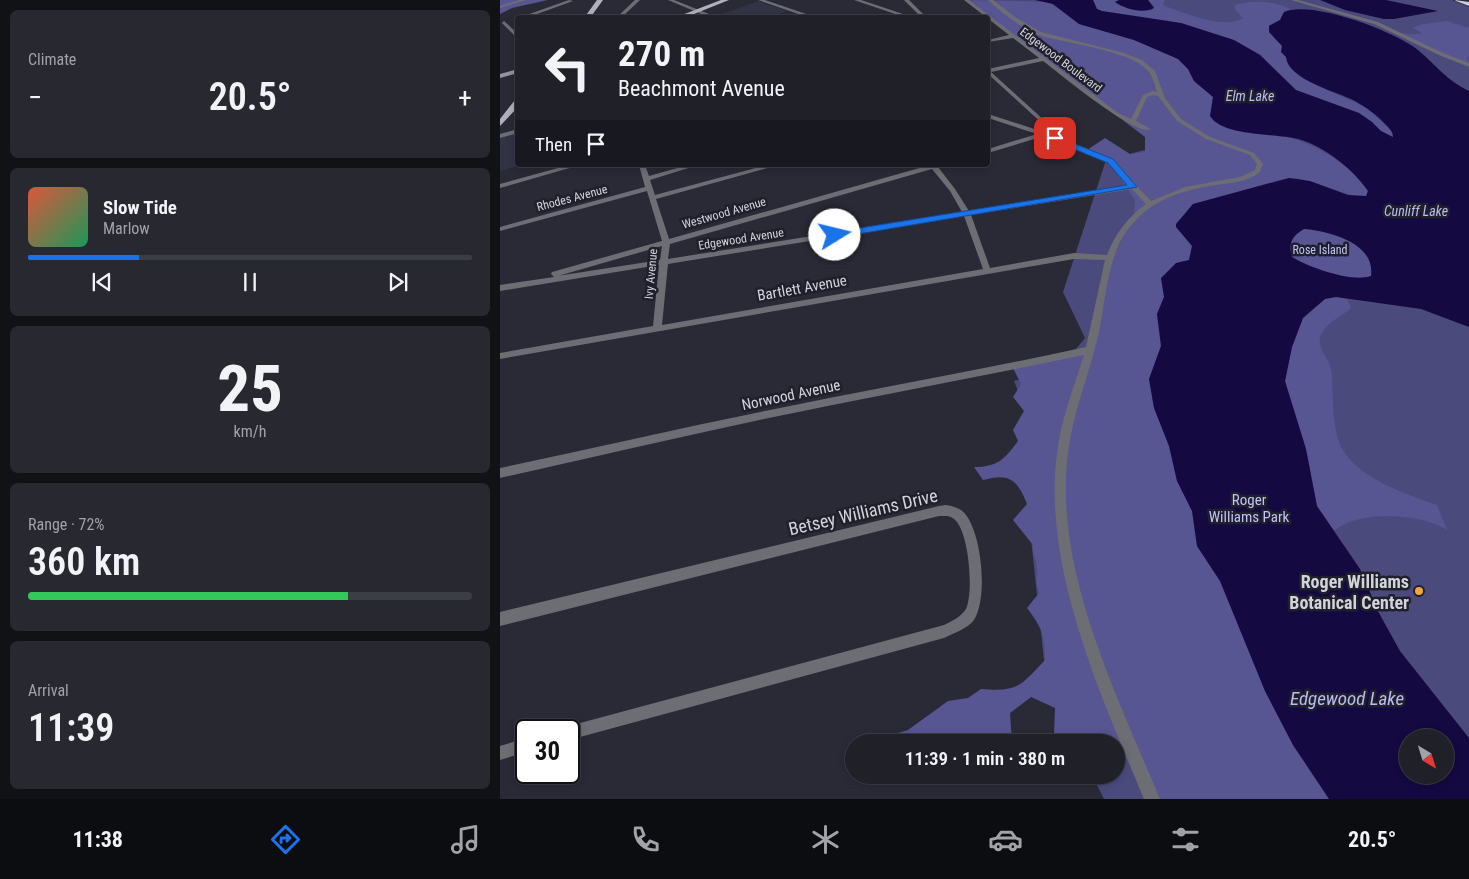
<!DOCTYPE html>
<meta charset="utf-8">
<style>
body{margin:0;font-family:"Roboto Condensed",sans-serif;background:#272830;color:#f1f3f6;height:100vh;display:flex;flex-direction:column;font-size:19px;white-space:nowrap}
*{box-sizing:border-box;margin:0}
p{font-size:16px;color:#a1a3a8}
.icon{flex:none;width:28px;height:28px;fill:none;stroke:currentColor;stroke-width:2;stroke-linecap:round;stroke-linejoin:round}
.map{position:relative;flex:1;overflow:hidden}
.sheet{display:flex;flex-direction:column;gap:10px;padding:10px;background:#111216;width:500px}
.sheet>*{flex:none}
.top-card{position:absolute;left:15px;top:15px;width:475px;height:152px;border-radius:5px;box-shadow:0 2px 8px #0003,0 0 0 1px #3c3e45;background:#1f2028;color:#f1f3f6;overflow:hidden}
.needle{width:32px;rotate:142deg}
.buttons{position:absolute;left:899px;top:729px;display:grid;gap:10px}
.buttons a{display:grid;place-items:center;width:55px;height:55px;border-radius:50%;background:#1f2028;box-shadow:0 2px 8px #0003,0 0 0 1px #3c3e45;font-size:25px}
.speed{position:absolute;left:15px;top:719px;display:flex;gap:10px;font-size:25px;font-weight:700;text-align:center}
.speed>*{display:grid;place-content:center;width:65px;height:65px;border-radius:50%;background:#1f2028;box-shadow:0 2px 8px #0003,0 0 0 1px #3c3e45;line-height:1}
.speed .limit{border:2px solid #111;border-radius:8px;background:#fff;color:#111}
.pin{position:absolute;display:grid;place-items:center;width:42px;height:42px;color:#fff;margin:-21px;border-radius:10px;box-shadow:0 2px 8px #0006}
.me{position:absolute;width:55px;margin:-28px;rotate:81deg;stroke-linejoin:round;filter:drop-shadow(0 0 4px #0008)}
.turn{display:flex;align-items:center;gap:18px;height:105px;padding:0 20px;font-size:22px}
.turn .icon{width:65px;height:65px;stroke-width:2.5}
.turn b{display:block;font-size:35px;line-height:42px}
.then{display:flex;align-items:center;height:48px;padding:0 20px;background:#0003;gap:10px;font-size:19px}
.big{font-size:38px;font-weight:600;line-height:1.1}
.sheet .widget{flex:1;display:flex;flex-direction:column;justify-content:center;gap:8px;min-width:0;padding:0 18px;border-radius:8px;background:#272830}
.sheet .dial{align-items:center;gap:0}
.dial b{font-size:65px;line-height:1}
.song{display:flex;align-items:center;gap:15px}
.cover{width:60px;height:60px;border-radius:8px;background:linear-gradient(135deg,hsl(10 70% 55%),hsl(150 70% 35%))}
.played{height:5px;border-radius:2px;background:linear-gradient(90deg,#1a73e8 25%,#3c3e45 25%)}
.keys{display:flex;justify-content:space-around;direction:ltr}
.heat{display:flex;justify-content:space-between;align-items:center;font-size:28px;direction:ltr}
.charge{height:8px;border-radius:4px;background:linear-gradient(90deg,#34c759 72%,#3c3e45 0)}
.trip{position:absolute;left:345px;top:734px;width:280px;height:50px;border-radius:25px;background:#1f2028;box-shadow:0 2px 8px #0003,0 0 0 1px #3c3e45;font-weight:600;line-height:50px;text-align:center}
.dock{display:flex;height:80px;justify-content:space-around;align-items:center;background:#0c0d10;color:#a1a3a8}
.dock .icon{width:35px;height:35px}
.dock .active{color:#1a73e8}
.dock b{font-size:22px;color:#f1f3f6}
main{display:flex;flex:1;min-height:0}
.map>svg:first-child{display:block}
.built{fill:#323345}
.green{fill:#4b4a7d;fill-rule:evenodd}
.forest{fill:#575592}
.water{fill:#150941;fill-rule:evenodd}
.lines{fill:none;stroke-linecap:round;stroke-linejoin:round}
.minor{fill:#6d6d74;fill-rule:evenodd}
.secondary{fill:#92939d;fill-rule:evenodd}
.primary{fill:#afb0bd;fill-rule:evenodd}
.motorway{fill:#c9cadb;fill-rule:evenodd}
.route{fill:#1a73e8;stroke:#114b97}
.poi-dot{fill:#eea83c;stroke:#20202c;stroke-width:2}
.labels{text-anchor:middle;dominant-baseline:central;stroke-width:5;stroke-linejoin:round;paint-order:stroke}
.far-street-label{font-size:12px;fill:#d3d3dc;stroke:#20202c}
.far-park-label{font-size:12px;fill:#c2c3fa;stroke:#20202c}
.far-water-label{font-size:14px;font-style:italic;fill:#babcf2;stroke:#20202c}
.street-label{font-size:15px;fill:#d3d3dc;stroke:#20202c}
.park-label{font-size:15px;fill:#c2c3fa;stroke:#20202c}
.near-street-label{font-size:18px;fill:#d3d3dc;stroke:#20202c}
.near-poi-label{font-size:18px;font-weight:bold;fill:#d3d3dc;stroke:#20202c;text-anchor:end}
.near-water-label{font-size:19px;font-style:italic;fill:#babcf2;stroke:#20202c}
</style>
<main>
<section class="sheet">
<div class="widget"><p>Climate</p>
<div class="heat"><a>−</a><b class="big">20.5°</b><a>+</a></div>
</div>
<div class="widget">
<div class="song"><i class="cover"></i><div><b>Slow Tide</b><p>Marlow</p></div></div>
<div class="played"></div>
<div class="keys"><svg class="icon" aria-label="previous" viewBox="0 0 24 24"><path d="M18 5L8 12l10 7zM5 5v14"/></svg><svg class="icon" aria-label="pause" viewBox="0 0 24 24"><path d="M8 5v14M16 5v14"/></svg><svg class="icon" aria-label="next" viewBox="0 0 24 24"><path d="M6 5l10 7-10 7zM19 5v14"/></svg></div>
</div>
<div class="widget dial"><b>25</b><p>km/h</p></div>
<div class="widget"><p>Range · 72%</p><b class="big">360 km</b><div class="charge"></div></div>
<div class="widget"><p>Arrival</p><b class="big">11:39</b></div>
</section>
<div class="map">
<svg width="969" height="799" viewBox="0 0 969 799">
<rect width="100%" height="100%" fill="#292a36"/>
<g class="built">
<polygon points="258,1 287,11 270,17 228,18 220,15"/>
<polygon points="17,132 18,165 22,165 0,171 0,136"/>
</g>
<path class="green" d="M472,0H952L969,7V799H604L592,775H616V742H577L546,679L521,445L538,440L514,381L558,371L585,338L563,292L606,160L664,145ZM908,738H945V775H908Z"/>
<g class="forest">
<polygon points="0,0 48,0 12,8 0,14"/>
<path d="M465,0L549,2L579,24L634,40L678,59L688,69L694,81L713,97L711,116C767,131 833,140 868,191L867,196L858,197L798,178L779,180L693,204L676,227L692,246L689,260L661,278L664,297L657,314L661,346L649,379L654,408L669,446L677,481L692,511L697,546L720,581L765,691L793,745L829,799H654L628,751L616,754V742H584L581,739L554,735L555,708L531,697L510,713L512,742H401L398,733L408,730L448,701L468,698L481,689C519,692 520,686 545,660C545,635 542,628 527,608L539,593C535,580 537,580 537,569C537,560 532,554 533,545L513,520L527,504C517,478 508,473 483,480L474,467C497,467 504,460 518,441L513,430L524,411L513,397L521,384L512,366L587,351L608,268L634,215L635,200L610,163L587,150L605,138L630,154L645,152V137Z"/>
<path d="M593,0H619L615,2C625,9 640,12 652,10L654,6L648,0H665L663,4L665,6C685,13 724,30 743,18L736,11L734,5C751,0 773,0 790,9L784,12L780,20L769,25L773,37L782,46L791,69L808,81L867,108L892,131L893,137L881,131L872,122L859,113L795,90L761,55L734,40L681,23L602,11L597,9Z"/>
<path d="M947,21L969,28V56L967,57L969,63L966,64L896,34C905,32 914,36 922,33L913,28L923,24Z"/>
<path d="M804,229C829,231 876,243 871,276C852,283 808,268 792,257L789,247L794,234Z"/>
<path d="M836,297L847,299L851,308C844,315 836,318 829,324C807,345 831,354 832,375C833,395 832,434 843,450C861,480 907,494 937,505L947,530C922,513 857,510 834,531L817,507L806,449L785,382L792,347L803,318L825,299Z"/>
</g>
<g class="water">
<path d="M535,0H593L597,9L602,11L681,23L734,40L760,55L796,90L859,113L872,122L881,131L893,137C893,132 890,129 886,125C877,115 867,108 855,101C838,92 788,80 786,57L781,52L782,46L769,32V26L780,20L784,12C812,0 894,31 918,50C937,66 945,79 969,91V327L921,309L836,297L825,299L803,318L792,347L785,381L806,449L817,506L860,569L879,613L900,651L969,738V799H829L793,745L765,691L720,581L697,546L692,511L677,481L669,446L654,408L649,379L661,346L657,314L664,297L661,278L676,263L689,260L692,246L676,227V224L693,204L789,178L810,181L848,195L866,196L868,191C853,169 824,146 798,139C776,133 723,137 710,116L713,97L694,81L688,69L678,59L634,40L579,24L553,4ZM804,229C829,231 876,243 871,276C852,283 808,267 792,257C788,243 792,236 804,229ZM908,738H945V775H908Z"/>
<path d="M619,0H648L654,8C643,14 625,9 615,2Z"/>
<polygon points="820,0 886,0 938,11 894,19 884,19 845,10"/>
</g>
<g class="lines">
<g class="minor">
<polygon points="19,0 26,0 0,8 0,6"/>
<polygon points="69,0 73,1 26,18 18,18"/>
<polygon points="135,0 140,0 121,18 116,18"/>
<polygon points="168,0 174,0 219,18 211,18"/>
<polygon points="258,0 265,0 318,18 310,18"/>
<polygon points="354,0 361,0 415,18 407,18"/>
<polygon points="404,0 409,0 427,18 422,18"/>
<path d="M464,0H469L618,113L631,119L643,95L653,91L657,92C655,86 653,76 648,71C631,50 566,44 539,35C521,28 502,13 488,0H493L515,17L541,32L624,53L642,60L655,71L665,98L681,119L710,137L754,153L763,164L760,172C746,183 728,183 710,186C684,190 654,200 636,220C607,249 607,294 599,332C590,373 573,411 568,453C553,569 617,695 660,799H644C601,696 542,567 557,453C561,419 574,387 584,355C479,377 374,396 269,418C179,437 90,458 0,478V468C90,449 180,428 270,410C375,388 481,370 586,347L605,260L574,259L0,359V353L153,326L159,265L0,291V285L54,277L51,274L52,272L162,241L147,191L0,231V227L145,187L139,165H145L149,176L188,165H198L150,180L155,195L267,165H278L156,199L169,239L430,165H440L438,167L455,189L469,211L628,186L606,160L574,146L544,136L488,153V149L537,134L488,118V114L556,136L488,74V69L539,58L513,38L488,42V40L509,35ZM543,61C559,73 637,138 651,129L636,121L647,97L653,95L658,96L677,121L706,139L750,155L757,164L755,170L740,177L685,187L651,201L610,158L566,140L491,72ZM432,169L450,191L462,212L168,259L170,244ZM632,189L646,204C627,218 615,234 607,255L574,253L490,268L471,215ZM464,216L483,269L162,325L168,264ZM162,246L160,260L57,276H58Z"/>
<polygon points="791,0 798,0 878,22 943,53 969,63 969,67 939,55 874,24"/>
<polygon points="4,21 18,34 18,39 2,23"/>
<polygon points="18,129 18,133 0,138 0,134"/>
<polygon points="69,165 80,165 0,188 0,184"/>
<path d="M446,505C454,506 462,509 466,515C482,536 488,598 474,620C467,629 454,633 444,638L69,740V730H63L69,726L444,625C452,621 461,617 466,609C474,592 469,530 454,519C450,515 444,516 439,516L0,626V612L439,506Z"/>
<polygon points="26,738 26,752 0,760 0,746"/>
</g>
<polygon class="secondary" points="18,69 18,73 0,78 0,74"/>
<g class="primary">
<polygon points="97,0 103,0 90,18 84,18"/>
<polygon points="221,0 229,0 184,18 174,18"/>
<polygon points="18,69 18,73 15,72 15,70"/>
<polygon points="15,100 18,100 18,107 0,126 0,119"/>
</g>
<polygon class="motorway" points="955,0 969,2 969,6 956,1"/>
</g>
<polygon class="route" points="552,137 557,137 613,159 637,187 335,238 330,235 335,232 627,185 608,163 552,140"/>
<circle class="poi-dot" cx="919" cy="591" r="5"/>
<g class="labels">
<g class="far-street-label">
<text transform="translate(561 60) rotate(37)">Edgewood Boulevard</text>
<text transform="translate(72 198) rotate(-15)">Rhodes Avenue</text>
<text transform="translate(224 213) rotate(-16)">Westwood Avenue</text>
<text transform="translate(241 239) rotate(-9)">Edgewood Avenue</text>
<text transform="translate(151 274) rotate(-85)">Ivy Avenue</text>
</g>
<g class="far-park-label">
<text x="820" y="250">Rose Island</text>
</g>
<g class="far-water-label">
<text x="750" y="96">Elm Lake</text>
<text x="916" y="211">Cunliff Lake</text>
</g>
<g class="street-label">
<text transform="translate(302 288) rotate(-10)">Bartlett Avenue</text>
<text transform="translate(291 395) rotate(-12)">Norwood Avenue</text>
</g>
<g class="park-label">
<text x="749" y="500">Roger<tspan x="749" dy="17">Williams Park</tspan></text>
</g>
<g class="near-street-label">
<text transform="translate(363 512) rotate(-13)">Betsey Williams Drive</text>
</g>
<g class="near-poi-label">
<text x="909" y="581">Roger Williams<tspan x="909" dy="21">Botanical Center</tspan></text>
</g>
<g class="near-water-label">
<text x="847" y="698">Edgewood Lake</text>
</g>
</g>
</svg>
<div class="buttons">
<a><svg class="needle" viewBox="-14 -14 28 28"><path d="M0-13l5 13h-10z" fill="#e53935"/><path d="M0 13l5-13h-10z" fill="#a1a3a8"/></svg></a>
</div>
<div class="speed"><div class="limit">30</div></div>
<div class="pin" style="left:555px;top:138px;background:#d93025"><svg class="icon" aria-label="arrive" viewBox="0 0 24 24"><path d="M6 21V4h12l-3 4 3 4H6"/></svg></div>
<svg class="me" style="left:335px;top:235px" viewBox="-20 -20 40 40"><circle r="19" fill="#fff"/><path d="M0-13L10 11 0 6-10 11z" fill="#1a73e8"/></svg>
<div class="trip">11:39 · 1 min · 380 m</div>
<div class="top-card">
<div class="turn"><svg class="icon" aria-label="left" viewBox="0 0 24 24"><path d="M17 20v-9H6M10 6l-5 5 5 5"/></svg><div><b>270 m</b>Beachmont Avenue</div></div>
<div class="then">Then<svg class="icon" aria-label="arrive" viewBox="0 0 24 24"><path d="M6 21V4h12l-3 4 3 4H6"/></svg></div>
</div>
</div>
</main>
<nav class="dock">
<b>11:38</b>
<svg class="icon active" aria-label="directions" viewBox="0 0 24 24"><path d="M12 3l9 9-9 9-9-9zM9 14v-3h6M13 9l2 2-2 2"/></svg>
<svg class="icon" aria-label="music" viewBox="0 0 24 24"><path d="M9 18V5l10-2v13"/><circle cx="6" cy="18" r="3"/><circle cx="16" cy="16" r="3"/></svg>
<svg class="icon" aria-label="phone" viewBox="0 0 24 24"><path d="M5 4h4l2 5-3 2q2 4 5 5l2-3 5 2v4C11 20 4 13 5 4z"/></svg>
<svg class="icon" aria-label="climate" viewBox="0 0 24 24"><path d="M12 3v18M4 7l16 10M4 17L20 7"/></svg>
<svg class="icon" aria-label="car" viewBox="0 0 24 24"><path d="M5 17H2v-5l4-1 3-4h7l3 4 3 1v5h-3M9 17h6M6 11h13"/><circle cx="7" cy="17" r="2"/><circle cx="17" cy="17" r="2"/></svg>
<svg class="icon" aria-label="filters" viewBox="0 0 24 24"><path d="M4 7h16M4 17h16"/><circle cx="9" cy="7" r="2"/><circle cx="15" cy="17" r="2"/></svg>
<b>20.5°</b>
</nav>
